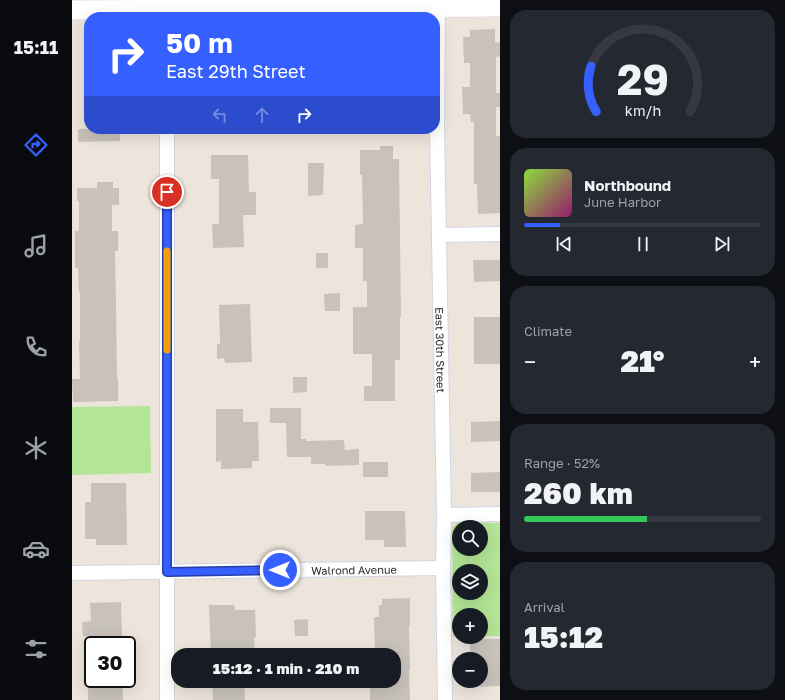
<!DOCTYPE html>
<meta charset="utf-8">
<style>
body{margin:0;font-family:"Golos Text",sans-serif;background:#242831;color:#f1f3f6;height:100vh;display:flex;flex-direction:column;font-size:15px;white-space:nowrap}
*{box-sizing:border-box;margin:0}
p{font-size:13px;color:#9ea1a6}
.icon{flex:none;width:22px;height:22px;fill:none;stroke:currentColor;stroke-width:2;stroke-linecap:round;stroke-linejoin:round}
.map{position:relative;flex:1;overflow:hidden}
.details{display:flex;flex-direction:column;gap:10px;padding:10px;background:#0d0f14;width:285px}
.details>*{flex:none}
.hud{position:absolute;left:12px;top:12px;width:356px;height:122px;border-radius:16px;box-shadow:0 4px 16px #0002;background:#365fff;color:#fff;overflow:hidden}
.fabs{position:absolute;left:380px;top:520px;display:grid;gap:8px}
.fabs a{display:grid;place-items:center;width:36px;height:36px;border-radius:50%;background:#171b24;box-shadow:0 4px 16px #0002;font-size:20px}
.speed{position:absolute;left:12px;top:636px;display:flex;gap:8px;font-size:20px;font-weight:700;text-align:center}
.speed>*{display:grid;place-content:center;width:52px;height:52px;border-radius:50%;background:#171b24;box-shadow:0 4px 16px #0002;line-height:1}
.speed .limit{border:2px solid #111;border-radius:6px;background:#fff;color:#111}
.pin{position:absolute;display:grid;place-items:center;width:34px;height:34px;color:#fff;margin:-17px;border:2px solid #fff;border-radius:50%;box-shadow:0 1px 4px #0007}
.me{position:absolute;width:44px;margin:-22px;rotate:270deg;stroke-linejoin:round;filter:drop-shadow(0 0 3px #0008)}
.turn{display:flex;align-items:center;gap:14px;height:84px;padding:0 16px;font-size:18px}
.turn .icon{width:52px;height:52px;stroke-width:2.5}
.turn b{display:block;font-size:28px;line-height:34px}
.lanes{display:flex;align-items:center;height:38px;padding:0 16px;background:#0003;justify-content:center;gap:20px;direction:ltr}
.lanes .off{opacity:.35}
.big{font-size:30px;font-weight:800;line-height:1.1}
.details .card{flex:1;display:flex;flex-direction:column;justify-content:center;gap:6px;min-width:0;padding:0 14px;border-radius:16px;background:#242831}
.details .dial{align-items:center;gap:0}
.dial svg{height:104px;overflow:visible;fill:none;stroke:#363941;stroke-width:7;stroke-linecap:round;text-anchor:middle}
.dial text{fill:#f1f3f6;stroke:none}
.song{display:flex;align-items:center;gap:12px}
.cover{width:48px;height:48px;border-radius:6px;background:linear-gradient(135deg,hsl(90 70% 55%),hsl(320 70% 35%))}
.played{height:4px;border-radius:2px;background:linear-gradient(90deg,#365fff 15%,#363941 15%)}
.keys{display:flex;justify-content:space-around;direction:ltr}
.heat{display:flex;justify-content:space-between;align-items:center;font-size:22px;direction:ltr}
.charge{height:6px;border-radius:3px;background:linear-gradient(90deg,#34c759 52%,#363941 0)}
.trip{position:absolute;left:99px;top:648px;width:230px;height:40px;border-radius:16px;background:#171b24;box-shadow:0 4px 16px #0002;font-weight:800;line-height:40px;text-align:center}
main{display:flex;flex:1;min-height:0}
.dock{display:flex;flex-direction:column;width:72px;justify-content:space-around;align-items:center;background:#090b0e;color:#9ea1a6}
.dock .icon{width:28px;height:28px}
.dock .active{color:#365fff}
.dock b{font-size:18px;color:#f1f3f6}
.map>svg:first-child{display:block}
.green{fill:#b2e596;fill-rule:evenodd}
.building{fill:#c8c2bb}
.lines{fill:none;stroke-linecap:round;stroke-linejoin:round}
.street-casing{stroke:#d1d4e3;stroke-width:16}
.secondary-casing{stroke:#d1d4e3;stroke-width:20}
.street{stroke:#fff;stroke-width:14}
.secondary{stroke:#fff;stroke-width:19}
.route-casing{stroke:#233ea6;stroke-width:10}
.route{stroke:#365fff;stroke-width:7}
.slow{stroke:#f59e0b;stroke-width:7}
.labels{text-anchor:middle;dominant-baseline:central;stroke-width:3;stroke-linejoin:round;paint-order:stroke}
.street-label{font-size:11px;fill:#2a2a2a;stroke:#fff}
</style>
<main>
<nav class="dock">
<b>15:11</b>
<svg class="icon active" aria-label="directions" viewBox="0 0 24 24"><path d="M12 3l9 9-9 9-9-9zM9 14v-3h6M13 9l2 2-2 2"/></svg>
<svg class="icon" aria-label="music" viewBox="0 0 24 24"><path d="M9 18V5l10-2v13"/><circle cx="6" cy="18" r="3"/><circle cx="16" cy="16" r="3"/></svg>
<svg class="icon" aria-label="phone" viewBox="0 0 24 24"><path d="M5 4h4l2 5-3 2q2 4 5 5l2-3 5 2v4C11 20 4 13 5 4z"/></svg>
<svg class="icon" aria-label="climate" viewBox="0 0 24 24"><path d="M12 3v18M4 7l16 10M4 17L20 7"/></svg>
<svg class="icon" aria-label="car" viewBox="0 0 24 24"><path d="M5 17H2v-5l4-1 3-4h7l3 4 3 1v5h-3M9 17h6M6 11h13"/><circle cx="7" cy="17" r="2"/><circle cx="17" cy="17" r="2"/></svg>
<svg class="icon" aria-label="filters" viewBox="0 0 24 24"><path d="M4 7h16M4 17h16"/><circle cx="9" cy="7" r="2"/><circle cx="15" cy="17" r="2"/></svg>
</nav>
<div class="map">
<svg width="428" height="700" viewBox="0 0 428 700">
<rect width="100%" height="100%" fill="#ede5db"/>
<g class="green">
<polygon points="78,406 79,473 0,475 0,407"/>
<path d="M385,523H428V636H409V615H387V636H381L380,529L383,525ZM387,527H409V549H387ZM387,571H409V593H387Z"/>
</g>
<g class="building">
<polygon points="423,29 423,43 428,42 428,56 424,57 424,93 428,93 428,107 424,107 424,136 428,136 428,213 406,214 405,184 402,184 402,122 399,122 398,114 391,114 390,87 398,87 398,63 392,63 391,37 398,37 398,30"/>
<polygon points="6,129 48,129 48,141 6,142"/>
<polygon points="308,146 321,146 321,159 327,159 329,317 328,317 328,360 323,360 323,401 292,401 292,386 300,386 300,354 281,354 281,307 295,307 295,281 291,281 291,248 283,248 283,225 291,224 290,175 288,175 288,150 308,150"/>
<polygon points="139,155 176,155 177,192 184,192 184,215 171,215 172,247 141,248 140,224 147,224 147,179 139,179"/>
<polygon points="236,163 252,163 251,195 236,196"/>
<polygon points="25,182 41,182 41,188 47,188 47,205 40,205 40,231 46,231 46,251 43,251 44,306 45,378 46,378 46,401 1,402 0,379 8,379 7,341 8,341 8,293 7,293 6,268 3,268 3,231 7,231 7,201 5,201 5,188 25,188"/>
<rect x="244" y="253" width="12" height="15"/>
<polygon points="401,260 428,260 428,281 402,282"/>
<polygon points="268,293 268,311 253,311 252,294"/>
<polygon points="178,304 180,362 153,363 152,358 145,359 145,344 148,344 147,305"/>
<rect x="402" y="317" width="26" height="47"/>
<polygon points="221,377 235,377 235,392 221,393"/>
<polygon points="198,408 229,408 229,439 234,439 234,441 272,440 273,450 287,449 287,465 253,466 253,464 239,464 239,457 215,457 214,423 198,423"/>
<polygon points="144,409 171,409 171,422 186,422 187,461 180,461 180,468 149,469 149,461 144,462"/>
<polygon points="428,421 428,441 399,442 399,422"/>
<rect x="291" y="462" width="25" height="15"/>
<polygon points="428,472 428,492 399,492 399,473"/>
<polygon points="19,483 54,483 55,545 24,545 24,539 13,539 13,502 19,502"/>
<polygon points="293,511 333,511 334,547 312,547 312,540 293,540"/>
<polygon points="338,598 338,626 337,626 338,670 337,670 338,700 298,700 298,683 322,681 322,655 303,655 302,617 307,617 307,605 310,605 310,599"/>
<polygon points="49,602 50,636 11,636 10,622 19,621 18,603"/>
<polygon points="137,605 162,605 163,610 183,610 184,637 182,637 183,655 139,655"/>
<polygon points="236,619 236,636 223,636 222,620"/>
<polygon points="398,639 428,639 428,686 401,687 401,681 409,681 409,659 398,658"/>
<polygon points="50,680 51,700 16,700 16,686 21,686 21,681"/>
<polygon points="172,683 173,700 141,700 140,684"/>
</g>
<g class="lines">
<defs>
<g id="street">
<path id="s1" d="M366,0L365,127L372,515L371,568L373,700"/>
<polyline points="95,129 95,700"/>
<polyline points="367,235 428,234"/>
<polyline points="372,515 428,514"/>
<path id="s2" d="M0,573L371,568"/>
</g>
<polyline id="secondary" points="0,10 428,7"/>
</defs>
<use href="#street" class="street-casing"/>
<use href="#secondary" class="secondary-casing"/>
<use href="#street" class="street"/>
<use href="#secondary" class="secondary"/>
</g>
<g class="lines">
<defs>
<polyline id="route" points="95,192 95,572 208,570"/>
</defs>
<use href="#route" class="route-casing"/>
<use href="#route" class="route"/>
<polyline class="slow" points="95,251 95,350"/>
</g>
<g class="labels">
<g class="street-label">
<text stroke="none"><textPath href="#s1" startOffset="350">East 30th Street</textPath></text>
<text stroke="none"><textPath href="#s2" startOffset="282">Walrond Avenue</textPath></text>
</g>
</g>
</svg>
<div class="fabs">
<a><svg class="icon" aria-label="search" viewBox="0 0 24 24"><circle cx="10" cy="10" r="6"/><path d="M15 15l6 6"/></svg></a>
<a><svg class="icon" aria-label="layers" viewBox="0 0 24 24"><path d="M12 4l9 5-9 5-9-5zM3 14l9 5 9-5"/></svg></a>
<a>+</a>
<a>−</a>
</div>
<div class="speed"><div class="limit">30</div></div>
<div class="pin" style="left:95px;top:192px;background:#d93025"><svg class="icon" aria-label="arrive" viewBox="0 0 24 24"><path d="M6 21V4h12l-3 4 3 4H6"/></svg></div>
<svg class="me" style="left:208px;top:570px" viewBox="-20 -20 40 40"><circle r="17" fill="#365fff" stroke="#fff" stroke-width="3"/><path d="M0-11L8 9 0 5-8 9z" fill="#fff"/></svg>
<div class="trip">15:12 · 1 min · 210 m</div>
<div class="hud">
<div class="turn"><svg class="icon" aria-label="right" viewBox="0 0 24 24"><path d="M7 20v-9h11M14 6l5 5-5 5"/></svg><div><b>50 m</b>East 29th Street</div></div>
<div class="lanes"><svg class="icon off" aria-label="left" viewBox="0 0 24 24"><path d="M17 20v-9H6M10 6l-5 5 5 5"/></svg><svg class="icon off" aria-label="ahead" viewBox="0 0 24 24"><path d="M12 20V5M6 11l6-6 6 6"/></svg><svg class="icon" aria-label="right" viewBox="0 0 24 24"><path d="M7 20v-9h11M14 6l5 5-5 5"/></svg></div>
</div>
</div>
<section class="details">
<div class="card dial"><svg viewBox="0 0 100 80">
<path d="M14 69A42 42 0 1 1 86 69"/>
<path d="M14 69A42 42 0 0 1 10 34" stroke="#365fff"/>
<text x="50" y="56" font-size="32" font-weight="700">29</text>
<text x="50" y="72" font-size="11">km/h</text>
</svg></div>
<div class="card">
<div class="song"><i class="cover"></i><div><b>Northbound</b><p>June Harbor</p></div></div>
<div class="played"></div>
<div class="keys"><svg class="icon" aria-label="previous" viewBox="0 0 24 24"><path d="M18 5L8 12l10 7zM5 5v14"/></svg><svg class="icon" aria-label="pause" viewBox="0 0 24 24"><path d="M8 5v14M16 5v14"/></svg><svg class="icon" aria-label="next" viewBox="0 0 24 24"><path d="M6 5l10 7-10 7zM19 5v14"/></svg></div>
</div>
<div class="card"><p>Climate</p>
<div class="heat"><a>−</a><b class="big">21°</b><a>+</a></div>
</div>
<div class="card"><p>Range · 52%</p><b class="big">260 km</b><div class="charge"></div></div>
<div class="card"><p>Arrival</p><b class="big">15:12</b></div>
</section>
</main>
